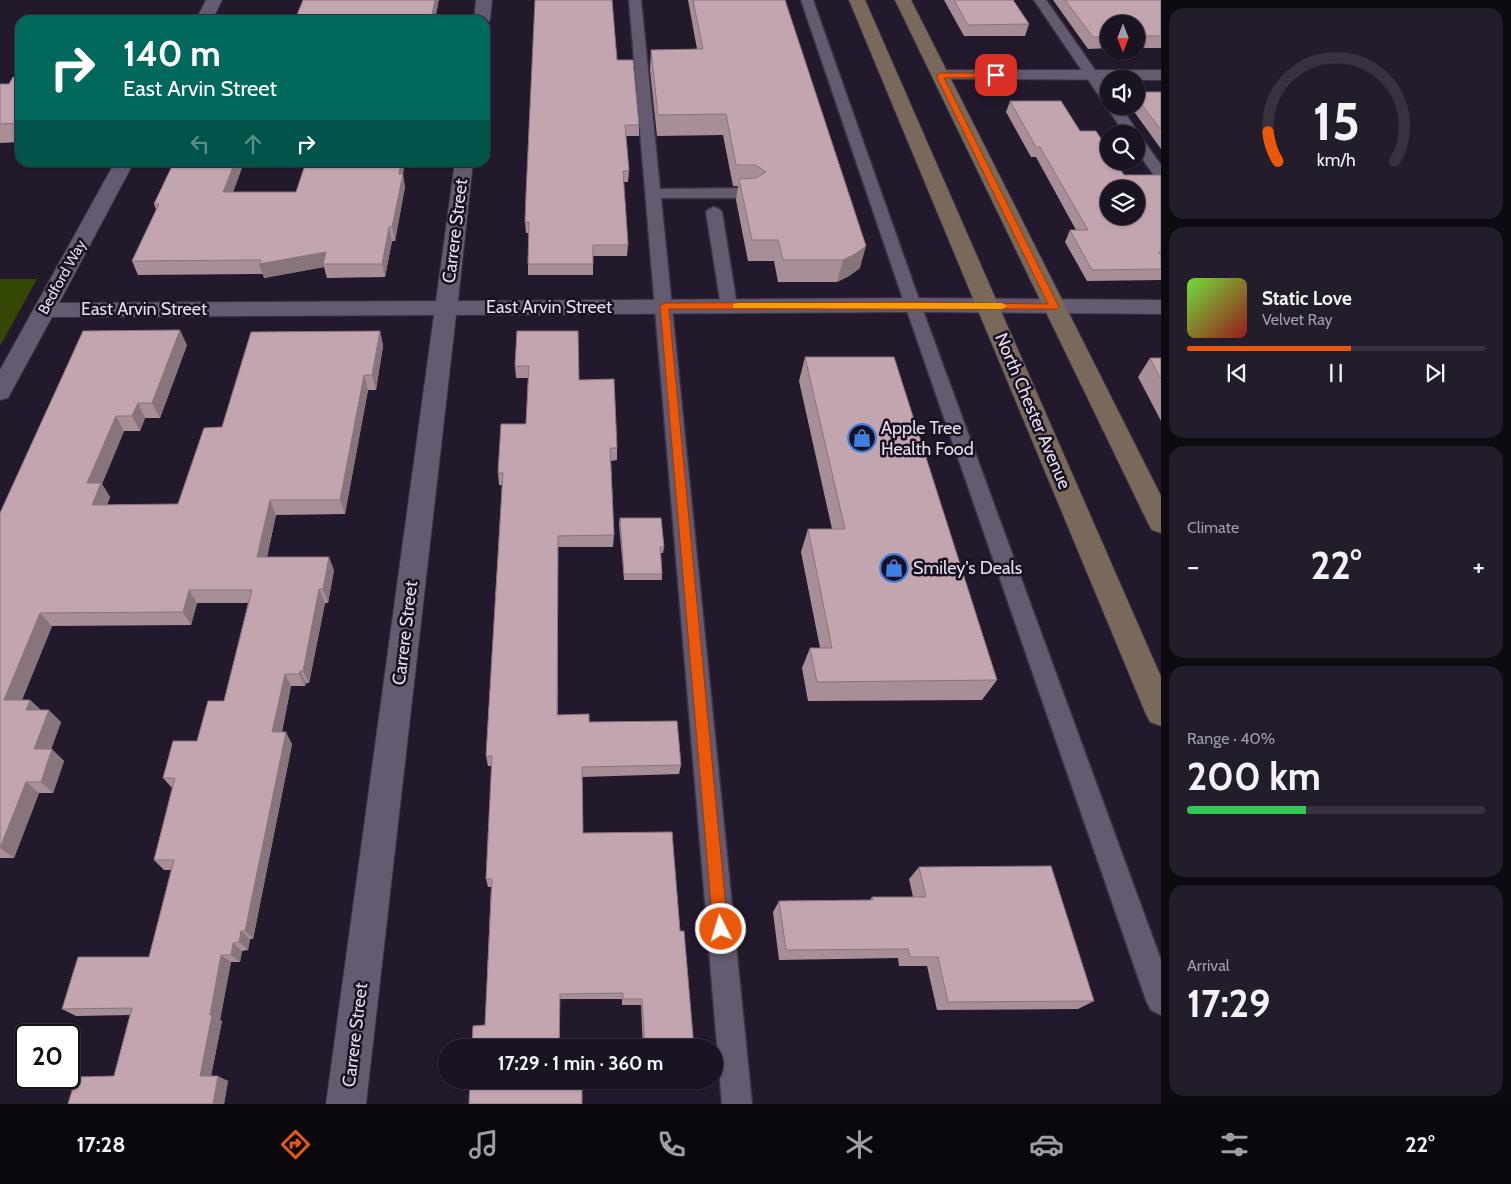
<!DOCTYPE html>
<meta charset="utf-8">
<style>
body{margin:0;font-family:Cabin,sans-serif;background:#231c2a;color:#f1f3f6;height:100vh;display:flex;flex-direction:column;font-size:19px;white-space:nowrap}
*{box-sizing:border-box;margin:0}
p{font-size:16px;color:#9f9ea5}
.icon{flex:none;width:28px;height:28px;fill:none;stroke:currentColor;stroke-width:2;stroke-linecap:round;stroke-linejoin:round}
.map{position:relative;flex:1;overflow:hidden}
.sheet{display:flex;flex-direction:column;gap:8px;padding:8px;background:#0e0a12;width:350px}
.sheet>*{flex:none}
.banner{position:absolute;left:15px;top:15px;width:475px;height:152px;border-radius:15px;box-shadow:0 1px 4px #0004,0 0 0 1px #38323f;background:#00695c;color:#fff;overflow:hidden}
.needle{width:32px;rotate:180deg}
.controls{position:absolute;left:1100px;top:15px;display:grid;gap:10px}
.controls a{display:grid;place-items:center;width:45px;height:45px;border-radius:50%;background:#1a1321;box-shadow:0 1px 4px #0004,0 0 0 1px #38323f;font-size:25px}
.speed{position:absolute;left:15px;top:1024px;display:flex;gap:10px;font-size:25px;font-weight:700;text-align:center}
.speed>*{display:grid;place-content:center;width:65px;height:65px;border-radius:50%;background:#1a1321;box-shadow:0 1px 4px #0004,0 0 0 1px #38323f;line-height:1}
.speed .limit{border:2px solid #111;border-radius:8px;background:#fff;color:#111}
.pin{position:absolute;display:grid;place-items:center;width:42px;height:42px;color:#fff;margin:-21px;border-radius:10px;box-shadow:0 2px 8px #0006}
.me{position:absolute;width:55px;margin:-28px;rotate:355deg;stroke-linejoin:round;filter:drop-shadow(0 0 4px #0008)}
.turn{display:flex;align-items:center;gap:18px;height:105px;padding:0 25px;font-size:22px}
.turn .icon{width:65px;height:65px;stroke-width:2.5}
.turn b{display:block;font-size:35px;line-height:42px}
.lanes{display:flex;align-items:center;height:48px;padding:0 25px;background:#0003;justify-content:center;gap:25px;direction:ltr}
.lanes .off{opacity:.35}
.big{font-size:38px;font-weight:700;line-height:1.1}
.sheet .widget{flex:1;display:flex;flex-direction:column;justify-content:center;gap:8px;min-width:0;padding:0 18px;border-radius:15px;background:#231c2a}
.sheet .dial{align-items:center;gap:0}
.dial svg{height:130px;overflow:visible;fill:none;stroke:#38323f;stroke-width:7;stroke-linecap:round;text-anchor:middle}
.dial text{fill:#f1f3f6;stroke:none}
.song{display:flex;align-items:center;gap:15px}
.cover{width:60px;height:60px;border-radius:8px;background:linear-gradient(135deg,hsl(100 70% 55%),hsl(0 70% 35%))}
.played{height:5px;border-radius:2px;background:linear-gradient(90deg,#ea580c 55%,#38323f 55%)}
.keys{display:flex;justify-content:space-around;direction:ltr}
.heat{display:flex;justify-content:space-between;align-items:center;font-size:28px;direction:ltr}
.charge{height:8px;border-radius:4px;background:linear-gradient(90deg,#34c759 40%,#38323f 0)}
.trip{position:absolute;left:438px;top:1039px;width:285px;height:50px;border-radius:25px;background:#1a1321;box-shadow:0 1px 4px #0004,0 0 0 1px #38323f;font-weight:700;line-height:50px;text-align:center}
.dock{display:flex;height:80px;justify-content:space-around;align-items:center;background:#0a080d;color:#9f9ea5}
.dock .icon{width:35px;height:35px}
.dock .on{color:#ea580c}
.dock b{font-size:22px;color:#f1f3f6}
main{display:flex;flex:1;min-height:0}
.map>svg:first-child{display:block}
.green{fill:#354705}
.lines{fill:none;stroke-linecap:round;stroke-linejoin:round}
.lane-casing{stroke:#3c3444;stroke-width:3}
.street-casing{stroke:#3c3444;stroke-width:2}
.secondary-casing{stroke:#3c3444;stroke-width:2}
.lane{fill:#655b71;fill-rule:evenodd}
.street{fill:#655b71;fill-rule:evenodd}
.secondary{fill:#78695a;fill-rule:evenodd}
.wall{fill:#a88e97}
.shaded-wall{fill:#88747b}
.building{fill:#c3a5b0;stroke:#88747b;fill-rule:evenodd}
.route{fill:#ea580c;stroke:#983908}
.slow{fill:#f59e0b}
.labels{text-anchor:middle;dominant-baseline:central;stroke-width:5;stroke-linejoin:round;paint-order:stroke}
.far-street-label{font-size:15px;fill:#e4deec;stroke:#191022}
.street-label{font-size:18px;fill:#e4deec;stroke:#191022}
.poi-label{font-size:18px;fill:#e4deec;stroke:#191022;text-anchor:start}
</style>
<main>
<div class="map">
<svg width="1161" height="1104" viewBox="0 0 1161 1104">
<rect width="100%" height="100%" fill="#23192c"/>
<polygon class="green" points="0,279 37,279 0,346"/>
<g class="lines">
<defs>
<g id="lane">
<polygon points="629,0 641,0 660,189 752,188 757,190 760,193 757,196 752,198 661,198 752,1104 722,1104"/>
<polygon points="801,0 813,0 921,305 1161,960 1161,1015 1151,1010 1146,1000 905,305"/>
<polygon points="1034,0 1046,0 1109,90 1109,106 1120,106 1139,134 1138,136 1141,137 1161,165 1161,179 1156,178 1136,150 1136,134 1125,134 1106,106 1108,104 1104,103"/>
<polygon points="714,207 719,209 722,212 737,306 735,310 729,311 723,310 721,306 706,212 709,209"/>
</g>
<g id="street">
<polygon points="206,0 222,0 212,20 196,20"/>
<polygon points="476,0 492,0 490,20 488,23 485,24 485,20 474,20"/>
<polygon points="940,70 1161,70 1161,80 934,79 932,75 934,71"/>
<polygon points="115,162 134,162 59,303 436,301 455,162 473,162 458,301 913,298 1161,300 1161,314 913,312 456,315 366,1104 326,1104 434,315 52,317 8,398 0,400 0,370"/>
</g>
<g id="secondary">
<polygon points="849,0 865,0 1161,677 1161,726 1150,722 1145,712"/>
<polygon points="895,0 911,0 1161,496 1161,533 1152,530 1148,523"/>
</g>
</defs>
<use href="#lane" class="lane-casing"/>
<use href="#street" class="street-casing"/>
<use href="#secondary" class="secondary-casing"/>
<use href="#lane" class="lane"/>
<use href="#street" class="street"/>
<use href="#secondary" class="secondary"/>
</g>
<g class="wall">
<polygon points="688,0 785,0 860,268 849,276 837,282 778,282 774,261 748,261 736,200 738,186 733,186 723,135 657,136 650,70 651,50 697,49"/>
<polygon points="944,0 1013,0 1029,24 1025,36 964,36"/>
<polygon points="1053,0 1161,0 1161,48 1136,48 1136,24 1109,24 1109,48 1088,49"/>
<polygon points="617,60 639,125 639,136 626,136 629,171 628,182 623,182 628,245 627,256 593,256 593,275 528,275 528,264 529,233 526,233 525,222"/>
<polygon points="20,77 20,142 0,143 0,84 9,84"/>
<polygon points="1136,92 1161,92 1161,149 1130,106 1136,106"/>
<polygon points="1010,101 1080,131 1124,175 1161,175 1161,280 1087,281 1065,242 1070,230 1076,230 1036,157 1031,157 1006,112"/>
<polygon points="174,162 244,162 233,192 296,192 403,175 405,187 395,241 392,241 385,277 327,278 324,267 264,278 263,274 138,275 132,261 156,210 154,204"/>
<polygon points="380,331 383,346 376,390 368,390 345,514 276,515 267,557 334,570 328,603 325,603 309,683 306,683 305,686 291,686 282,732 292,744 253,939 250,939 248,950 242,951 240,962 231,962 220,1020 222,1021 211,1076 228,1081 224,1104 68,1104 114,1076 130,1015 76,1016 62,1009 149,957 171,870 164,870 154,860 172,788 163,778 197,741 224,701 248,603 197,603 191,625 52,626 22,700 30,700 41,710 61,722 51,749 64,761 53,793 39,793 14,858 0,858 0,513 187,345 160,418 145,418 140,431 124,431 102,484 110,497 107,505 178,504 222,427"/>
<polygon points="517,331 579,380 617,448 617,460 611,461 614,535 613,547 558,547 558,715 589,722 681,765 679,774 582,777 583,833 680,931 694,1048 643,1048 641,1005 622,1005 622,999 560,999 485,1025 491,887 488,887 486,879 492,766 488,766 486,756 502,485 499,485 498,473 526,424 528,378 516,378 515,366"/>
<polygon points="805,357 997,680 982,700 808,701 802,668 810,648 820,648 801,552 808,529 832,529 799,381"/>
<polygon points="1150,358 1161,358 1161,421 1138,377"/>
<polygon points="620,518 664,547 663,553 661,553 662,574 662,580 624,580 619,524"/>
<polygon points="919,867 1094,1001 1078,1009 937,1010 927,966 899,966 898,958 779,960 773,912 779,901 870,900 872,897 913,897 909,879"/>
</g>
<g class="shaded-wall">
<polygon points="435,0 439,0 435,20 431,20"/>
<polygon points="235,162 244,162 228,206 223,192"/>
<polygon points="401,162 405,162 403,175 405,187 395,241 392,227"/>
<polygon points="389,227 392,241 385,277 382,264"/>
<polygon points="866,246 860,268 849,276 837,282 843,260"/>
<polygon points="326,252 323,264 324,267 264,278 259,264"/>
<polygon points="180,330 187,345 160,418 152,403"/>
<polygon points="380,331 383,346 376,390 372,375"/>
<polygon points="364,375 368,390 345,514 340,500"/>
<polygon points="138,403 145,418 140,431 132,416"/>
<polygon points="116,416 124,431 102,484 110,497 102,519 92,505 87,483"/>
<polygon points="270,500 276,515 264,571 257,557"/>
<polygon points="558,536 558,725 557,715"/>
<polygon points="329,557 334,570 328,603 323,589"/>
<polygon points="319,589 325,603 309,683 303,671"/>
<polygon points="189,590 197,603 191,625 183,612"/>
<polygon points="40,613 52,626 17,712 4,700"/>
<polygon points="300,671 306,683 305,686 299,674"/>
<polygon points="285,674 291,686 279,744 272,732"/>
<polygon points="30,700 42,712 26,710"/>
<polygon points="49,710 61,722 47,761 34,749"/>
<polygon points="286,732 292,744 253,939 245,931"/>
<polygon points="52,749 64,761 53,793 41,782"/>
<polygon points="26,782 39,793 14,858 0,848"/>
<polygon points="241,931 250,939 248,950 239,942"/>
<polygon points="233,943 242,951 240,962 231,955"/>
<polygon points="221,955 231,962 220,1020 222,1021 210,1081 200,1076 210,1015"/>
<polygon points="560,994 560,1048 559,1048"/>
<polygon points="218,1076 228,1081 224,1104 213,1104"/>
</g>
<g class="building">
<polygon points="303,0 435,0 431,20 295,20"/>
<polygon points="535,0 612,0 617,60 633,60 639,125 625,125 629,171 623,171 628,245 593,245 593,264 528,264 529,222 525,222 526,194"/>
<polygon points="693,0 785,0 866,246 855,254 843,260 783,260 778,240 752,240 739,179 756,178 766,172 756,165 736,165 726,114 658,115 651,50 703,49"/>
<polygon points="954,0 1013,0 1029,24 968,25"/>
<polygon points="1065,0 1161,0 1161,36 1136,36 1136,24 1109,24 1109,37 1093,37"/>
<polygon points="13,77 20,77 20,123 0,124 0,84 9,84"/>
<polygon points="1136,92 1161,92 1161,130 1136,97"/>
<path d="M1010,101H1061L1080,131H1096L1109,151V161H1115L1124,175H1161V252H1159L1161,256V269L1092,270L1070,230H1088L1040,147H1036ZM1109,189H1136V216H1109Z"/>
<polygon points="174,162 235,162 223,192 296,192 306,162 401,162 399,174 403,174 392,227 389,227 382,264 323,264 326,252 259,264 261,260 132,261 159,204 154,204"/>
<polygon points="180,330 152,403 138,403 132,416 116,416 87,483 101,483 92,505 178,504 204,428 222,427 251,332 380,331 372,375 364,375 340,500 270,500 257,557 329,557 323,589 319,589 303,671 300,671 299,674 285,674 272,732 286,732 245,931 241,931 239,942 233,943 231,955 221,955 210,1015 212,1015 200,1076 218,1076 213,1104 68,1104 76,1077 114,1076 132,1008 62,1009 78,957 149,957 174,860 154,860 175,778 163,778 173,741 197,741 208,701 224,701 252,590 189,590 183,612 40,613 4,700 30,700 26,710 49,710 34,749 52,749 41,782 26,782 0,848 0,513 83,331"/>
<polygon points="517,331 578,331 579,380 614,379 617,448 610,448 614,535 558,536 557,715 589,714 589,722 677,721 681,765 582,767 583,833 672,832 680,931 684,931 694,1048 645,1048 642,999 623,999 623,993 560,994 559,1048 472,1048 473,1026 485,1025 492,879 486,879 492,756 486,756 503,473 498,473 501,424 526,424 529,366 515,366"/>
<polygon points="805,357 894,357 997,680 817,682 810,648 832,648 808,529 845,529"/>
<polygon points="1150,358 1161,358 1161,379"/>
<polygon points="620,518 661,518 664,547 660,547 662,574 624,574"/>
<polygon points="1051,866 1094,1001 948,1002 938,957 910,957 908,949 786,950 779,901 873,900 872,897 926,897 919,867"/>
<polygon points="470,1080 582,1080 582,1104 469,1104"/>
</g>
<polygon class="route" points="996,73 999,74 999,77 944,78 1059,307 1057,309 669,309 728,929 726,934 721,936 716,934 713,929 660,306 664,303 913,302 1048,304 936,76 940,73"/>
<polygon class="slow" points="737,303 1002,303 1007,306 1002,309 733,308 733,304"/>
<defs>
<symbol id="shop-ring" viewBox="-11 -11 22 22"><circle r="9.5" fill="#191022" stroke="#3f7fe0" stroke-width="1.5"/><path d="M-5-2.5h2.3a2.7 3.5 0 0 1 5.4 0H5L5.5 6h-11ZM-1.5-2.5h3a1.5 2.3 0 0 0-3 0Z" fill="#3f7fe0"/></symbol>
</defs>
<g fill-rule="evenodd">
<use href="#shop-ring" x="846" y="422" width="32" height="32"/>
<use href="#shop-ring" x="878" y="552" width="32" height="32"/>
</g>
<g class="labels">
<g class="far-street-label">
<text transform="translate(62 277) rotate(-61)">Bedford Way</text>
</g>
<g class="street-label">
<text transform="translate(455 231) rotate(-83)">Carrere Street</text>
<text x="549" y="307">East Arvin Street</text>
<text x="144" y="309">East Arvin Street</text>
<text transform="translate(1033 411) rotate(67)">North Chester Avenue</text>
<text transform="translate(405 633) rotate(-83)">Carrere Street</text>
<text transform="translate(355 1035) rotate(-83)">Carrere Street</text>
</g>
<g class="poi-label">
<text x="881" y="428">Apple Tree<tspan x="881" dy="21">Health Food</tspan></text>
<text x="913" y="568">Smiley's Deals</text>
</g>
</g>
</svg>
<div class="controls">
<a><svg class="needle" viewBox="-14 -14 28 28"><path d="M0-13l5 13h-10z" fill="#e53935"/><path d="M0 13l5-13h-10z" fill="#9f9ea5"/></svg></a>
<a><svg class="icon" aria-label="sound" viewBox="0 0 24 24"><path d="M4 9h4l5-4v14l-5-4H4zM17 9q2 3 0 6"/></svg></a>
<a><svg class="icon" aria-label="search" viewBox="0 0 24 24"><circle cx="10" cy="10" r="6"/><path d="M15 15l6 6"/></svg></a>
<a><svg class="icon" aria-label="layers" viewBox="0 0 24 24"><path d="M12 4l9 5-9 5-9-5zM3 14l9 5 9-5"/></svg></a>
</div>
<div class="speed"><div class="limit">20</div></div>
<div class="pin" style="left:996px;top:75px;background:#d93025"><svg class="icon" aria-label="arrive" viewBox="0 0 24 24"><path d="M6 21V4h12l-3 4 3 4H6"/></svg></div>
<svg class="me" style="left:721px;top:929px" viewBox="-20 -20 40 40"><circle r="17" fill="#ea580c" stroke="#fff" stroke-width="3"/><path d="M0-11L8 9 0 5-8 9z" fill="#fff"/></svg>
<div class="trip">17:29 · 1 min · 360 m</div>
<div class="banner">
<div class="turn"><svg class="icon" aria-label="right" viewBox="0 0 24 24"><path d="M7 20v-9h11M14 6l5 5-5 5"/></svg><div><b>140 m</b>East Arvin Street</div></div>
<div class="lanes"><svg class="icon off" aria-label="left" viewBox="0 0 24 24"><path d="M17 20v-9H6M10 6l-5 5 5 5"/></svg><svg class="icon off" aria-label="ahead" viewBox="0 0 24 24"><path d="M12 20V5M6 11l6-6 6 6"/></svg><svg class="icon" aria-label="right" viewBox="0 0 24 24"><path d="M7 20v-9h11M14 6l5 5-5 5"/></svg></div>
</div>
</div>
<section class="sheet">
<div class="widget dial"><svg viewBox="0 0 100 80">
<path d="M14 69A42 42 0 1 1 86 69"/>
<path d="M14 69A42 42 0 0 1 8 51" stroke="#ea580c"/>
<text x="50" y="56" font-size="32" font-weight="700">15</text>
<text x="50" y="72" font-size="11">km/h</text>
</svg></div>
<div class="widget">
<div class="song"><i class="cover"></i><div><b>Static Love</b><p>Velvet Ray</p></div></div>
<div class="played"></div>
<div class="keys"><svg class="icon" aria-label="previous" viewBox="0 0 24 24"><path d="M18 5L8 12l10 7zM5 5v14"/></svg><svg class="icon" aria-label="pause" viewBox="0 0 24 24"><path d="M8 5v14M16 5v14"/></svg><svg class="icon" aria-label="next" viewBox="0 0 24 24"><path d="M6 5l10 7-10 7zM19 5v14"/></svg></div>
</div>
<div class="widget"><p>Climate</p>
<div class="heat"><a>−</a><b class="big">22°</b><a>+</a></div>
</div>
<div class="widget"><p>Range · 40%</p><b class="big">200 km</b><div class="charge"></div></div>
<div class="widget"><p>Arrival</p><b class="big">17:29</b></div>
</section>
</main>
<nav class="dock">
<b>17:28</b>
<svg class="icon on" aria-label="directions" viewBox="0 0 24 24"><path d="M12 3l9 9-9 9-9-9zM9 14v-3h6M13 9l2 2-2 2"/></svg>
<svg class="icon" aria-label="music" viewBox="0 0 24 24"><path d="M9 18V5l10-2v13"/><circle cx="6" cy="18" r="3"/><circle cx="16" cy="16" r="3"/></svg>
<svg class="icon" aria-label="phone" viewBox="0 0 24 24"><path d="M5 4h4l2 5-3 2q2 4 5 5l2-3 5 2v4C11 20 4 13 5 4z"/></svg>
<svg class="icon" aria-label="climate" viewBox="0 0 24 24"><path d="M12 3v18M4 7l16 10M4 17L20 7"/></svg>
<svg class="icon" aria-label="car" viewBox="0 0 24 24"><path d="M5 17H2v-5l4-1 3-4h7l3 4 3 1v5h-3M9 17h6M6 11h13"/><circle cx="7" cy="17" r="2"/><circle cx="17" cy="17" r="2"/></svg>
<svg class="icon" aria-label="filters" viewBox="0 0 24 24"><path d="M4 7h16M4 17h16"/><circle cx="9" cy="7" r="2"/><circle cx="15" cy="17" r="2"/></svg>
<b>22°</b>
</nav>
